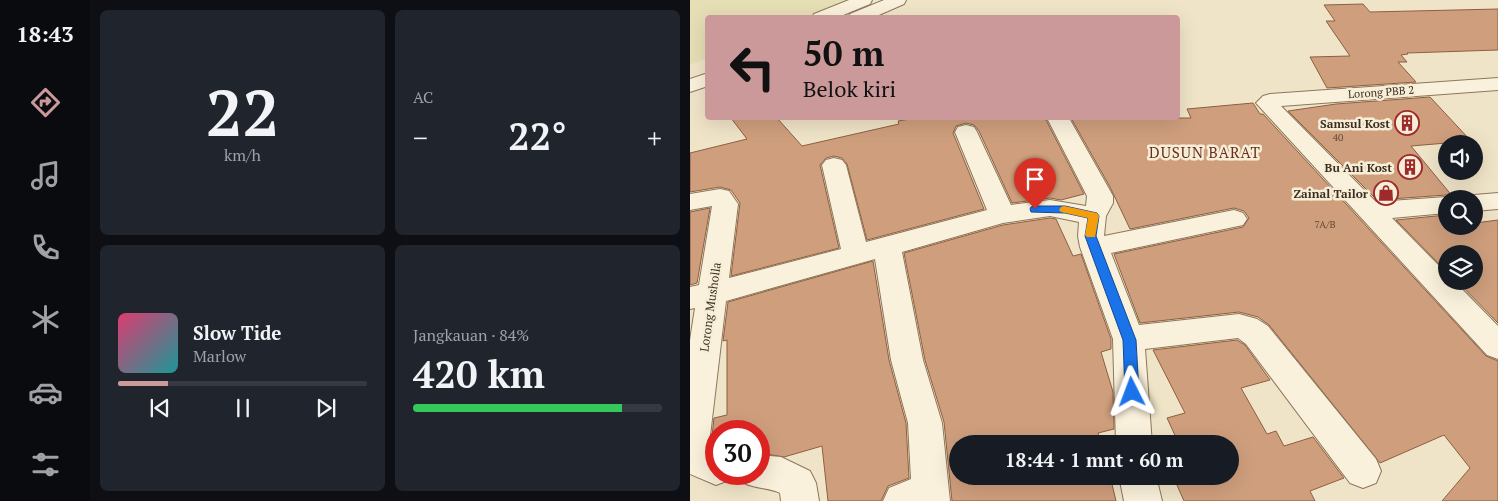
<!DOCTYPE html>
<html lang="id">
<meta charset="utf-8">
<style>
body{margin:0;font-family:"PT Serif",serif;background:#20242c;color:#f1f3f6;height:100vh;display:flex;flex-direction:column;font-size:19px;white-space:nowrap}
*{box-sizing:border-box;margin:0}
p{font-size:16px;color:#9ea1a6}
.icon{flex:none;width:28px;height:28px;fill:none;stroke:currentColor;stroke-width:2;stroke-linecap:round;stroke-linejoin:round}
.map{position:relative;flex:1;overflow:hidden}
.details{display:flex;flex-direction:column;gap:10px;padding:10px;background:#0d0f14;width:600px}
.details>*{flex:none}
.top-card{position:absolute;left:15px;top:15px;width:475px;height:105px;border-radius:5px;box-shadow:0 5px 20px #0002;background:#cc999b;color:#111;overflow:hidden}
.tools{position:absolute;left:748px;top:135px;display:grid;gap:10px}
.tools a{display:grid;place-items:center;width:45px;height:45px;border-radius:50%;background:#171b24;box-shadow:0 5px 20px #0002;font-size:25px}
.speed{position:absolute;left:15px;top:420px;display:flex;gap:10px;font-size:25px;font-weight:700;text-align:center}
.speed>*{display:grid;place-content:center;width:65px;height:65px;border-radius:50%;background:#171b24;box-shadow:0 5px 20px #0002;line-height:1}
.speed .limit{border:8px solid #d22;background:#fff;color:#111}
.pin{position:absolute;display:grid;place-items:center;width:42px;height:42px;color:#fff;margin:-51px -21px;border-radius:50% 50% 50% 0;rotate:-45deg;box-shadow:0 0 5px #0007}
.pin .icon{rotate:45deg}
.me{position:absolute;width:55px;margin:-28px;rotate:357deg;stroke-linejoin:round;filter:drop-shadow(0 0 4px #0008)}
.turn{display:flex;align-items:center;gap:18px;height:105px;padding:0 15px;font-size:22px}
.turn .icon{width:65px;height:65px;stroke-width:2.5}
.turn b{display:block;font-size:35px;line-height:42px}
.big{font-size:38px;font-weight:700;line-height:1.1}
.details .widget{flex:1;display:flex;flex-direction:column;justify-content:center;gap:8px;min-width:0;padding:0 18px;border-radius:8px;background:#20242c}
.details .dial{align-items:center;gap:0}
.dial b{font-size:65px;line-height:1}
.song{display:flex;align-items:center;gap:15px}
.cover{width:60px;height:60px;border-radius:8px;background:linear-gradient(135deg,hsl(340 70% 55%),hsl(180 70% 35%))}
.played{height:5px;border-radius:2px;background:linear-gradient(90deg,#cc999b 20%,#363941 20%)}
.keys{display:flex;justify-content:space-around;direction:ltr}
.heat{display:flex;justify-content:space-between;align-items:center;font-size:28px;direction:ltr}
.charge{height:8px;border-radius:4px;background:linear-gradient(90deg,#34c759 84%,#363941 0)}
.details .tiles{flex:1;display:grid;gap:10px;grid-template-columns:repeat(2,1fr)}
.trip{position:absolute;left:259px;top:435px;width:290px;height:50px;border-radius:25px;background:#171b24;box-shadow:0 5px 20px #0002;font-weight:700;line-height:50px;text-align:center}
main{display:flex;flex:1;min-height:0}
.tab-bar{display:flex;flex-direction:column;width:90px;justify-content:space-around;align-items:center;background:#090b0e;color:#9ea1a6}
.tab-bar .icon{width:35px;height:35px}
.tab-bar .on{color:#cc999b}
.tab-bar b{font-size:22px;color:#f1f3f6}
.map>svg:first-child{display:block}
.farmland{fill:#e6deb5}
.building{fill:#cf9f7d;stroke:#8d5f41}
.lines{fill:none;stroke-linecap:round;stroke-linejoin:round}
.minor-casing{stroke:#8d765c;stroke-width:2}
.minor{fill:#faf1dc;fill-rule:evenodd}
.route{fill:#1a73e8;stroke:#114b97}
.slow{fill:#f59e0b}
.labels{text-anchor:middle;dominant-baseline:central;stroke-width:5;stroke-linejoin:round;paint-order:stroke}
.number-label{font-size:10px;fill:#624a37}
.far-street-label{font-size:11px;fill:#3d2e20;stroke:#f7eed8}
.poi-label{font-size:12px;font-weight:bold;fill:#3d2e20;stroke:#f7eed8;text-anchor:end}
.street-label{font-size:12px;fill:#3d2e20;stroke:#f7eed8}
.quarter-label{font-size:15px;letter-spacing:1px;fill:#6b2e1e;stroke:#f7eed8}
</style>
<main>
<nav class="tab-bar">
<b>18:43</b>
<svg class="icon on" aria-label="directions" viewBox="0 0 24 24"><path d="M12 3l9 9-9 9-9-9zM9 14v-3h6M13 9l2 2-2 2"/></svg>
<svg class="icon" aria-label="music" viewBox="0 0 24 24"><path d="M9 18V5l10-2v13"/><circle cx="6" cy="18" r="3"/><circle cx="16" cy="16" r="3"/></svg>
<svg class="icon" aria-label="phone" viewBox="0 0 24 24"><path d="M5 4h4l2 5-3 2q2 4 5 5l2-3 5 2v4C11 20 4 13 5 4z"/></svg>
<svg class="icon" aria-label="climate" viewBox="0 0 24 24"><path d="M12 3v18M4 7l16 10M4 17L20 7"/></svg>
<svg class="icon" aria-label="car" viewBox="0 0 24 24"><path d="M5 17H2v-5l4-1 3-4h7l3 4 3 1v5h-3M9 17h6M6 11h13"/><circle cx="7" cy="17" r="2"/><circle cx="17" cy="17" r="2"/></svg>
<svg class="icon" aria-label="filters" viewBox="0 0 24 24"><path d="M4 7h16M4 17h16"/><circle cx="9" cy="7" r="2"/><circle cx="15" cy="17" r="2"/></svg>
</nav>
<section class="details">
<div class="tiles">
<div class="widget dial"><b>22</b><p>km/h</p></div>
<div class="widget"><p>AC</p>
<div class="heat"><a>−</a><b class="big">22°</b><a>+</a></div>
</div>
<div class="widget">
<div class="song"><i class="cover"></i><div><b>Slow Tide</b><p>Marlow</p></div></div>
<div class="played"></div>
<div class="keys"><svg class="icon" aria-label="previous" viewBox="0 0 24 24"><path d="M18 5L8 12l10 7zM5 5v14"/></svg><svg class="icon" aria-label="pause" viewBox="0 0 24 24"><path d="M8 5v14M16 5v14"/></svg><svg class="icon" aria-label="next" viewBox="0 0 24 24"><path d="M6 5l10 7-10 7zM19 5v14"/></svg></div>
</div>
<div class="widget"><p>Jangkauan · 84%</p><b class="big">420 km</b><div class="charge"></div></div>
</div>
</section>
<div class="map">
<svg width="808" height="501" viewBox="0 0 808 501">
<rect width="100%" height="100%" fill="#f0e4c8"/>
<polygon class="farmland" points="0,0 163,0 118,17 18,18 17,58 0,65"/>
<g class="building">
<polygon points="673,4 680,12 808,9 808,50 717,53 718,54 711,55 717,62 708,62 726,82 637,88 620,57 660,56 636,21 645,21 634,5"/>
<polygon points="740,97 781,141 721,146 763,197 756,195 687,200 598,111 646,104"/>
<polygon points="563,103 570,114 573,114 796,356 808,361 808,501 752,501 780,468 754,435 690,463 579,325 568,317 549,312 450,323 424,254 553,227 559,218 554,211 544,208 440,229 420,187 381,118 501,118 497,109"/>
<polygon points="41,118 87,118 112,146 209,124 208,121 226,118 355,118 394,194 371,200 360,198 322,203 289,131 284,125 276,123 266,126 263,133 294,209 177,240 157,164 152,158 144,156 136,158 130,165 149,248 41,276 50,203 41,190 30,187 0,192 0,153 57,139"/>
<polygon points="20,208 7,283 0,285 0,212"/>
<polygon points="756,215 756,226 784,226 784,222 785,223 808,220 808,323 767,281 784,281 784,254 756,254 756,271 706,220"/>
<polygon points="360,218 366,219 383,256 391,254 421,339 421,349 411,352 423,392 424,429 408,433 411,444 268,444 268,476 420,476 426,501 262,501 254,422 235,360 214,253 313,225"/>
<polygon points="183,261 199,360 216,423 219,478 198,486 191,501 138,501 132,446 94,457 70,453 69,431 26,431 26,448 24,445 22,436 24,418 37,415 37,340 33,341 38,302"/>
<polygon points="547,340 555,345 580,380 551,388 577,434 586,431 594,446 623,437 654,478 620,491 625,501 494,501 483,476 540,476 540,444 489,444 477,418 495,413 463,350"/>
</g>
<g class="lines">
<defs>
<g id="minor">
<polygon points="159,0 182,0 180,4 146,18 122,18 124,14"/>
<polygon points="194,0 216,0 214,4 182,18 158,18 160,14"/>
<polygon points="18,73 18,86 0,92 0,79"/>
<polygon points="808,78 808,90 591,106 686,202 756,197 764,199 756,199 756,213 702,218 756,273 756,281 764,281 808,326 808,359 797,355 566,103 573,96 580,94"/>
<polygon points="357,118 379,118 423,196 423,203 416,216 414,236 544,210 553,213 557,219 553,225 421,253 449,325 549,314 567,319 578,326 686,459 691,471 686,483 673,488 660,483 556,344 548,338 455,349 462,444 426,444 423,339 390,247 388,236 389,222 360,216 313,223 212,252 233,360 252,423 260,501 193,501 199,488 221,479 218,423 201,360 185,259 36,301 20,436 22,446 26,450 26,474 42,474 39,480 26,485 0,474 0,340 5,308 0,309 0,287 9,285 22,206 0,210 0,194 30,189 39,191 48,204 39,278 151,249 132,165 136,160 144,158 152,160 156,165 176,242 297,210 265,132 268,127 276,125 284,127 287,132 321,205 360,200 396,206 397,196"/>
<polygon points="808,193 808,209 784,211 784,199 774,199 784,195"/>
<path d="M69,455L91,457L120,471L126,483L129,501H91L90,493C83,489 66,488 56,484L51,474H69Z"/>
<polygon points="429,476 466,476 472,501 434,501"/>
</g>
</defs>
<use href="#minor" class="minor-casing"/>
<use href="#minor" class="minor"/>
</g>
<polygon class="route" points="345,206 375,206 407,213 409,216 406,236 446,340 449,392 447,396 442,397 437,396 435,392 433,340 395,236 398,218 375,213 341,212 340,209 341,207"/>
<polygon class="slow" points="374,206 407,213 409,216 405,237 397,237 395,235 398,218 371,212 369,210 371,207"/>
<defs>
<symbol id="building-ring" viewBox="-11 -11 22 22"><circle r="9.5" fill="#f7eed8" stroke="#9e2a2b" stroke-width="1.5"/><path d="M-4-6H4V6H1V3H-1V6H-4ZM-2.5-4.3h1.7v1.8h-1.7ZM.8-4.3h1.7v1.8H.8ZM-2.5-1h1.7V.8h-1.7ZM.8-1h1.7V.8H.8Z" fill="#9e2a2b"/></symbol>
<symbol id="shop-ring" viewBox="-11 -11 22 22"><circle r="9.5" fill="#f7eed8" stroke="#9e2a2b" stroke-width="1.5"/><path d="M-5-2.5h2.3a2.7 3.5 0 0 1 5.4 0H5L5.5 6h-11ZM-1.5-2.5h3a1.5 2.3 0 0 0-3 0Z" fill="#9e2a2b"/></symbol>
</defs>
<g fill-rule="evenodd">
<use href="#building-ring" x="703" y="109" width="28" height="28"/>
<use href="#building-ring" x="706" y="153" width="28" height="28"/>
<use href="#shop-ring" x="682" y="179" width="28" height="28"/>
</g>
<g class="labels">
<g class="number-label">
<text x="648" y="137">40</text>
<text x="635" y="224">7A/B</text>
</g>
<g class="far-street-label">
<text transform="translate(691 92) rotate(-4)">Lorong PBB 2</text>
</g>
<g class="poi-label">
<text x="700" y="123">Samsul Kost</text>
<text x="702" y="167">Bu Ani Kost</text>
<text x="678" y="193">Zainal Tailor</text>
</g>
<g class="street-label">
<text transform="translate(20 307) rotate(-82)">Lorong Musholla</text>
</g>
<g class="quarter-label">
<text x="515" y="152">DUSUN BARAT</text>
</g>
</g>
</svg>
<div class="tools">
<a><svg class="icon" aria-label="sound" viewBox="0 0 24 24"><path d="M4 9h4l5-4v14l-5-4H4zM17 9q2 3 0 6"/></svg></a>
<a><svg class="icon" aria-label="search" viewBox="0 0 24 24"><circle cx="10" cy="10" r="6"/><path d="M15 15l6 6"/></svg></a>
<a><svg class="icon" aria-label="layers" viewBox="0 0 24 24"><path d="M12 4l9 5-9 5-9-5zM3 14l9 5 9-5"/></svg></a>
</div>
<div class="speed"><div class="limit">30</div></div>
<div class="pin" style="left:345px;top:209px;background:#d93025"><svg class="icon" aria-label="arrive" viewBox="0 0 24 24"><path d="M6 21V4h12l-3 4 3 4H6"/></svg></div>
<svg class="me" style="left:442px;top:392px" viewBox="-20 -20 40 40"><path d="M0-17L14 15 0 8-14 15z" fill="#1a73e8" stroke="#fff" stroke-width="4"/></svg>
<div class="trip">18:44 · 1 mnt · 60 m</div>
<div class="top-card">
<div class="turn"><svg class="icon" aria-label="left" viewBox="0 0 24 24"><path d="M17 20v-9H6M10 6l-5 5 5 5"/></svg><div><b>50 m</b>Belok kiri</div></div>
</div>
</div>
</main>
